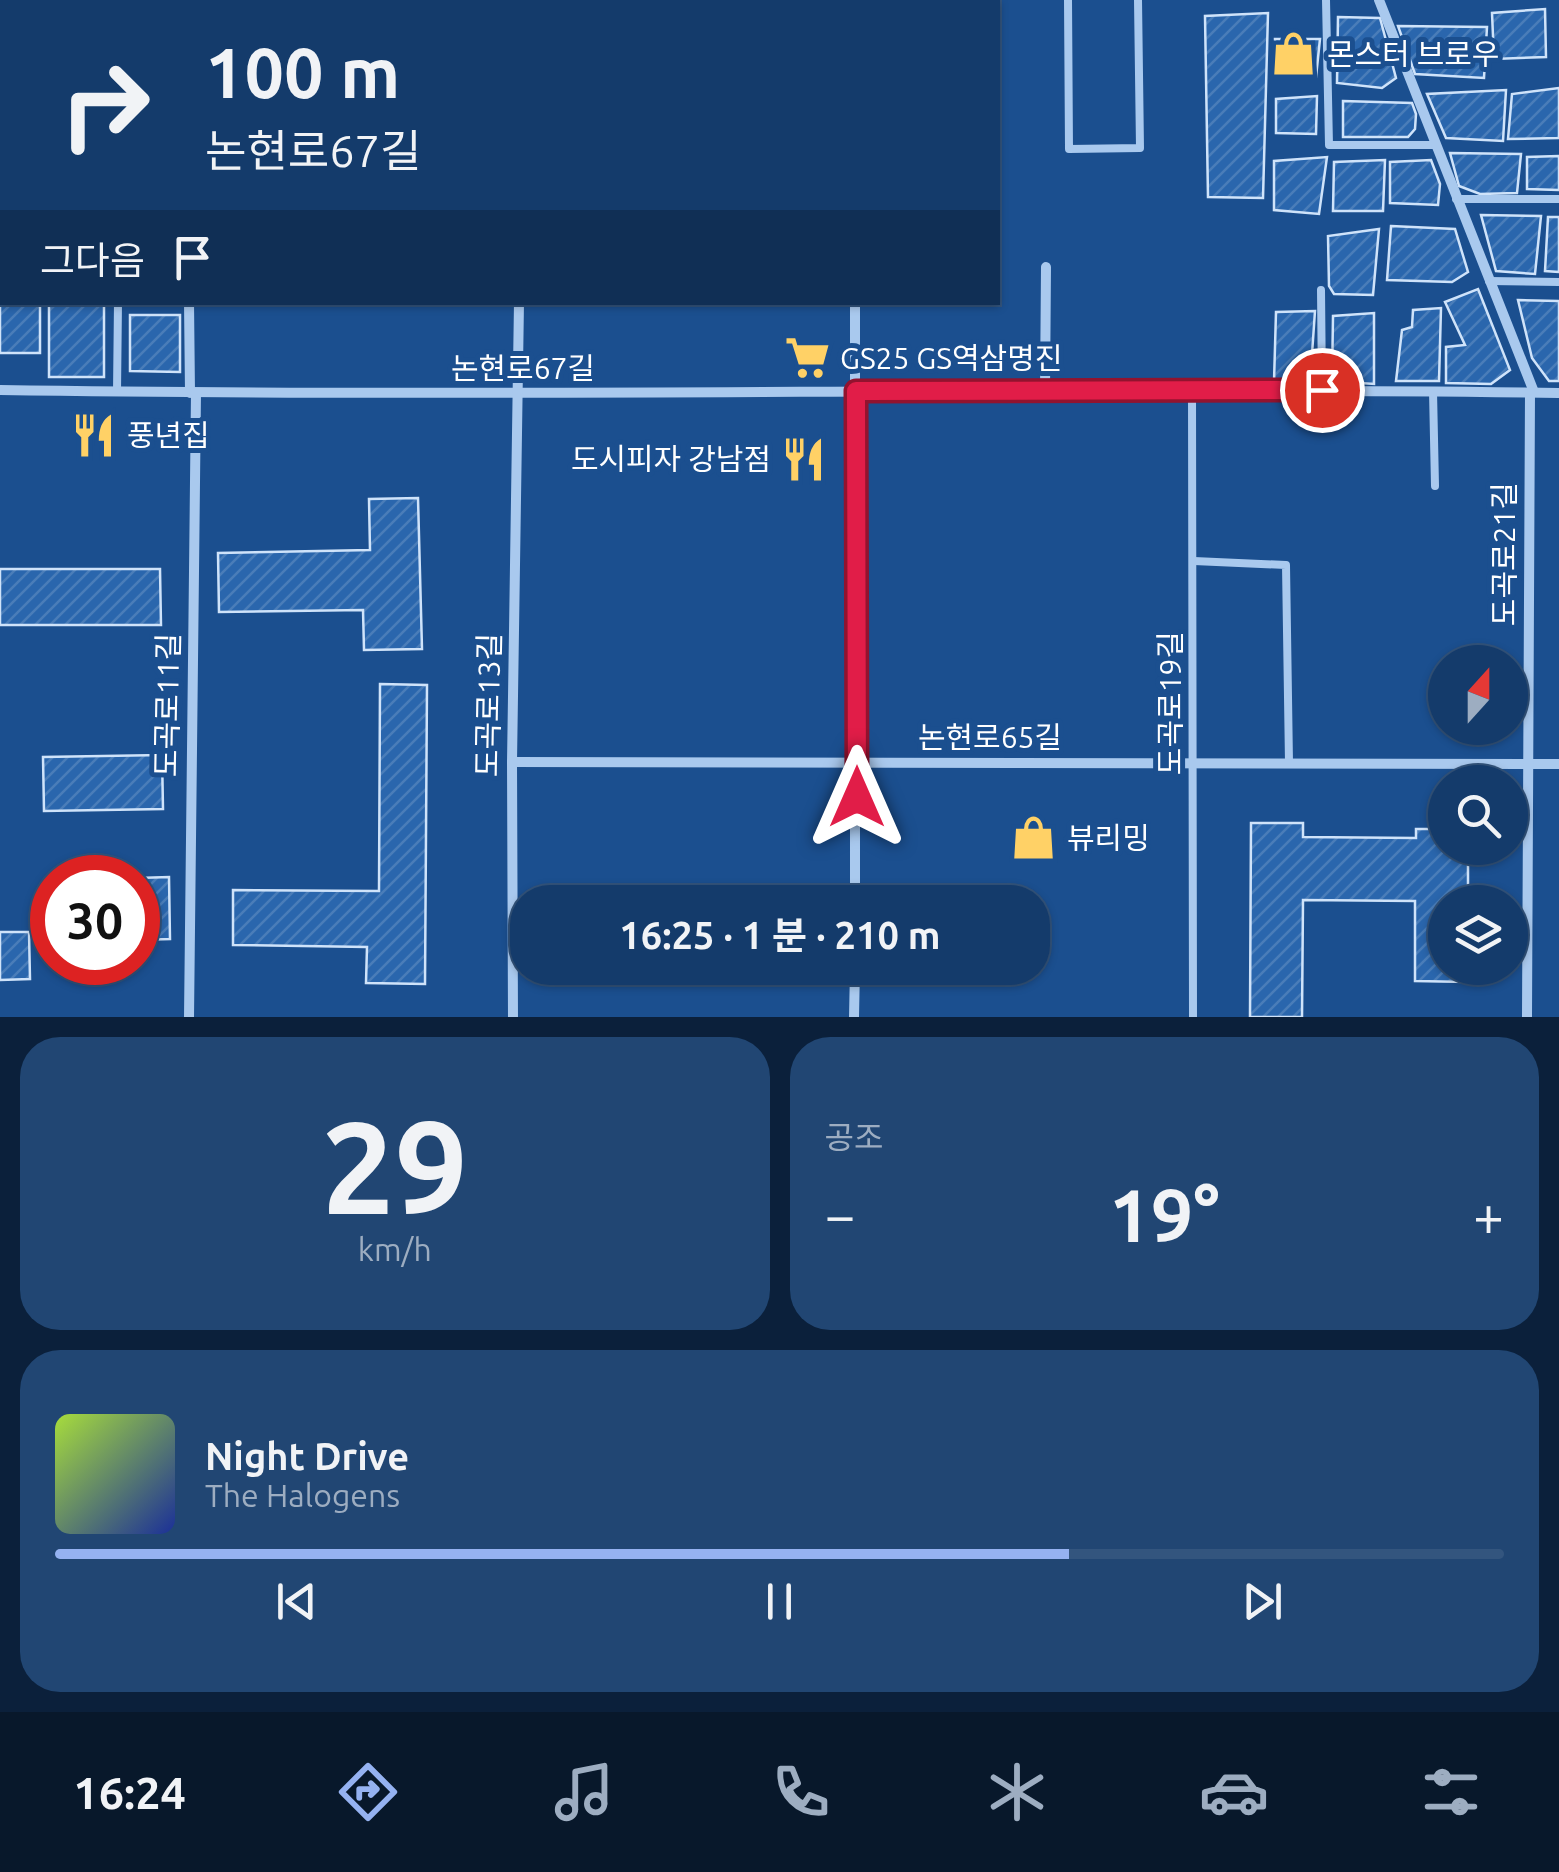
<!DOCTYPE html>
<html lang="ko">
<meta charset="utf-8">
<style>
body{margin:0;font-family:Ubuntu,"Noto Sans KR",sans-serif;background:#214673;color:#f1f3f6;height:100vh;display:flex;flex-direction:column;font-size:38px;white-space:nowrap}
*{box-sizing:border-box;margin:0}
p{font-size:32px;color:#9dadc1}
.icon{flex:none;width:55px;height:55px;fill:none;stroke:currentColor;stroke-width:2;stroke-linecap:round;stroke-linejoin:round}
.map{position:relative;height:1017px;overflow:hidden}
.side{display:flex;flex-direction:column;gap:20px;padding:20px;background:#0b203b;flex:1}
.side>*{flex:none}
.guide{position:absolute;left:0px;top:0px;width:1000px;height:305px;box-shadow:0 2px 8px #0004,0 0 0 2px #33557e;background:#143b6b;color:#f1f3f6;overflow:hidden}
.needle{width:65px;rotate:21deg}
.fabs{position:absolute;left:1428px;top:645px;display:grid;gap:20px}
.fabs a{display:grid;place-items:center;width:100px;height:100px;border-radius:50%;background:#143b6b;box-shadow:0 2px 8px #0004,0 0 0 2px #33557e;font-size:50px}
.speed{position:absolute;left:30px;top:855px;display:flex;gap:20px;font-size:50px;font-weight:700;text-align:center}
.speed>*{display:grid;place-content:center;width:130px;height:130px;border-radius:50%;background:#143b6b;box-shadow:0 2px 8px #0004,0 0 0 2px #33557e;line-height:1}
.speed .limit{border:15px solid #d22;background:#fff;color:#111}
.pin{position:absolute;display:grid;place-items:center;width:85px;height:85px;color:#fff;margin:-42px;border:5px solid #fff;border-radius:50%;box-shadow:0 2px 10px #0007}
.me{position:absolute;width:110px;margin:-55px;rotate:0deg;stroke-linejoin:round;filter:drop-shadow(0 0 8px #0008)}
.turn{display:flex;align-items:center;gap:35px;height:210px;padding:0 40px;font-size:45px}
.turn .icon{width:130px;height:130px;stroke-width:2.5}
.turn b{display:block;font-size:70px;line-height:85px}
.then{display:flex;align-items:center;height:95px;padding:0 40px;background:#0003;gap:20px;font-size:38px}
.big{font-size:75px;font-weight:700;line-height:1.1}
.side .tile{flex:1;display:flex;flex-direction:column;justify-content:center;gap:15px;min-width:0;padding:0 35px;border-radius:40px;background:#214673}
.side .dial{align-items:center;gap:0}
.dial b{font-size:130px;line-height:1}
.song{display:flex;align-items:center;gap:30px}
.cover{width:120px;height:120px;border-radius:15px;background:linear-gradient(135deg,hsl(80 70% 55%),hsl(230 70% 35%))}
.played{height:10px;border-radius:5px;background:linear-gradient(90deg,#95b2f1 70%,#33557e 70%)}
.keys{display:flex;justify-content:space-around;direction:ltr}
.heat{display:flex;justify-content:space-between;align-items:center;font-size:55px;direction:ltr}
.side .tiles{flex:1;display:grid;gap:20px;grid-template-columns:1fr 1fr}
.tile:last-child{grid-column:span 2}
.trip{position:absolute;left:510px;top:885px;width:540px;height:100px;border-radius:40px;background:#143b6b;box-shadow:0 2px 8px #0004,0 0 0 2px #33557e;font-weight:700;line-height:100px;text-align:center}
.menu{display:flex;height:160px;justify-content:space-around;align-items:center;background:#08182b;color:#9dadc1}
.menu .icon{width:70px;height:70px}
.menu .selected{color:#95b2f1}
.menu b{font-size:45px;color:#f1f3f6}
.map>svg:first-child{display:block}
.building{fill:url(#building-hatch);stroke:#cfe3fa;stroke-width:2.5}
.lines{fill:none;stroke-linecap:round;stroke-linejoin:round}
.lane{stroke:#a9c9ee;stroke-width:8}
.street{stroke:#a9c9ee;stroke-width:10}
.route-casing{stroke:#92132f;stroke-width:25}
.route{stroke:#e11d48;stroke-width:18}
.labels{text-anchor:middle;dominant-baseline:central;stroke-width:10;stroke-linejoin:round;paint-order:stroke}
.poi-label{font-size:30px;fill:#fff;stroke:#1b4f8f;text-anchor:start}
.street-label{font-size:30px;fill:#fff;stroke:#1b4f8f}
</style>
<div class="map">
<svg width="1559" height="1017" viewBox="0 0 1559 1017">
<defs>
<pattern id="building-hatch" width="6" height="6" patternUnits="userSpaceOnUse" patternTransform="scale(2.5)"><rect width="6" height="6" fill="#2a66ad"/><path d="M-1 1l2-2M0 6l6-6M5 7l2-2" fill="none" stroke="#4a7db9"/></pattern>
</defs>
<rect width="100%" height="100%" fill="#1b4f8f"/>
<g class="building">
<polygon points="0,0 42,0 42,2 2,2 0,41"/>
<polygon points="1545,9 1546,57 1494,59 1492,13"/>
<polygon points="1268,13 1263,198 1208,197 1205,16"/>
<polygon points="1338,17 1380,18 1396,78 1382,88 1337,83"/>
<polygon points="1398,26 1487,27 1484,78 1415,74"/>
<polygon points="1275,39 1320,39 1316,77 1276,76"/>
<polygon points="1559,88 1559,138 1508,139 1512,94"/>
<polygon points="1506,90 1503,141 1446,138 1427,94"/>
<polygon points="1317,96 1316,134 1276,133 1276,99"/>
<polygon points="1343,101 1412,103 1416,114 1415,129 1408,137 1343,137"/>
<polygon points="1450,153 1521,154 1517,193 1480,194 1459,186"/>
<polygon points="1559,156 1559,190 1527,189 1527,157"/>
<polygon points="1327,157 1319,214 1274,210 1274,161"/>
<polygon points="1385,160 1383,211 1333,211 1334,162"/>
<polygon points="1431,160 1440,184 1438,205 1390,203 1390,162"/>
<polygon points="1481,215 1541,216 1535,274 1496,271"/>
<polygon points="1548,217 1559,217 1559,272 1545,271"/>
<polygon points="1391,226 1455,229 1468,272 1452,282 1387,280"/>
<polygon points="1379,229 1373,295 1334,294 1329,286 1328,236"/>
<polygon points="0,265 2,302 40,302 40,353 0,353"/>
<polygon points="1478,289 1510,370 1491,384 1446,383 1446,347 1465,345 1445,302"/>
<polygon points="1518,300 1559,301 1559,381 1549,381 1532,358"/>
<rect x="49" y="302" width="55" height="75"/>
<polygon points="1441,308 1439,381 1396,381 1402,330 1412,327 1413,310"/>
<polygon points="1315,311 1310,383 1274,382 1276,312"/>
<polygon points="1374,313 1374,384 1332,381 1333,316"/>
<polygon points="130,315 180,315 180,372 130,371"/>
<polygon points="418,498 422,649 364,650 363,610 219,612 218,553 370,550 369,499"/>
<polygon points="0,569 160,569 161,625 0,625"/>
<polygon points="380,684 427,685 425,984 366,983 367,947 233,945 233,890 379,891"/>
<polygon points="162,755 163,809 44,811 43,757"/>
<polygon points="1251,823 1303,823 1303,837 1416,838 1416,829 1445,829 1445,848 1468,848 1468,902 1445,902 1445,968 1467,968 1467,982 1415,981 1415,901 1303,900 1302,1017 1250,1017"/>
<polygon points="169,877 170,939 138,940 138,878"/>
<polygon points="0,932 29,932 30,979 0,980"/>
</g>
<g class="lines">
<g class="lane">
<polyline points="1068,0 1069,149 1140,148 1138,0"/>
<polyline points="1326,0 1329,145 1434,145"/>
<polyline points="713,2 713,0"/>
<polyline points="948,2 948,0"/>
<polyline points="1456,199 1559,199"/>
<polyline points="1489,281 1559,282"/>
<polyline points="1321,290 1322,390"/>
<polyline points="1192,390 1193,1017"/>
<polyline points="1433,391 1435,486"/>
<polyline points="117,392 118,302"/>
<polyline points="1194,561 1286,565 1289,763"/>
</g>
<g class="street">
<polyline points="1379,0 1534,392"/>
<polyline points="188,2 188,0"/>
<polyline points="521,2 521,0"/>
<polyline points="855,2 855,0"/>
<polyline points="189,302 190,393"/>
<polyline points="855,302 855,902"/>
<path d="M0,390C520,398 1039,386 1559,393"/>
<polyline points="1045,391 1046,267"/>
<polyline points="512,762 1559,764"/>
<polyline points="189,1017 196,393"/>
<polyline points="513,1017 512,762 519,302"/>
<polyline points="854,1017 855,968"/>
<polyline points="1527,1017 1530,392"/>
</g>
</g>
<g class="lines">
<defs>
<polyline id="route" points="857,797 856,391 1322,390"/>
</defs>
<use href="#route" class="route-casing"/>
<use href="#route" class="route"/>
</g>
<defs>
<symbol id="shop-bare" viewBox="-9 -9 18 18"><path d="M-5-2.5h2.3a2.7 3.5 0 0 1 5.4 0H5L5.5 6h-11ZM-1.5-2.5h3a1.5 2.3 0 0 0-3 0Z" fill="#ffd166" stroke="#1b4f8f" stroke-width="2.5" paint-order="stroke"/></symbol>
<symbol id="supermarket-bare" viewBox="-9 -9 18 18"><path d="M-6-5.5h2.5l.6 2H6L4.5 2H-2.5L-4.4-4H-6ZM-1.5 3.2a1.3 1.3 0 1 0 .1 0ZM3 3.2a1.3 1.3 0 1 0 .1 0Z" fill="#ffd166" stroke="#1b4f8f" stroke-width="2.5" paint-order="stroke"/></symbol>
<symbol id="restaurant-bare" viewBox="-9 -9 18 18"><path d="M-5-6h1v4h1v-4h1v4h1v-4h1v5L-1.5 .5V6h-2V.5L-5-1ZM5-6V6H3V1.5H1.5Q1.5-4 5-6Z" fill="#ffd166" stroke="#1b4f8f" stroke-width="2.5" paint-order="stroke"/></symbol>
</defs>
<g fill-rule="evenodd">
<use href="#shop-bare" x="1262" y="22" width="63" height="63"/>
<use href="#supermarket-bare" x="776" y="326" width="63" height="63"/>
<use href="#restaurant-bare" x="62" y="404" width="63" height="63"/>
<use href="#restaurant-bare" x="772" y="428" width="63" height="63"/>
<use href="#shop-bare" x="1002" y="806" width="63" height="63"/>
</g>
<g class="labels">
<g class="poi-label">
<text x="1327" y="54">몬스터 브로우</text>
<text x="840" y="358">GS25 GS역삼명진</text>
<text x="127" y="435">풍년집</text>
<text x="771" y="459" text-anchor="end">도시피자 강남점</text>
<text x="1067" y="838">뷰리밍</text>
</g>
<g class="street-label">
<text x="523" y="368">논현로67길</text>
<text transform="translate(1504 554) rotate(-90)">도곡로21길</text>
<text transform="translate(1170 703) rotate(-90)">도곡로19길</text>
<text transform="translate(167 705) rotate(-89)">도곡로11길</text>
<text transform="translate(488 705) rotate(-89)">도곡로13길</text>
<text x="990" y="737">논현로65길</text>
</g>
</g>
</svg>
<div class="fabs">
<a><svg class="needle" viewBox="-14 -14 28 28"><path d="M0-13l5 13h-10z" fill="#e53935"/><path d="M0 13l5-13h-10z" fill="#9dadc1"/></svg></a>
<a><svg class="icon" aria-label="search" viewBox="0 0 24 24"><circle cx="10" cy="10" r="6"/><path d="M15 15l6 6"/></svg></a>
<a><svg class="icon" aria-label="layers" viewBox="0 0 24 24"><path d="M12 4l9 5-9 5-9-5zM3 14l9 5 9-5"/></svg></a>
</div>
<div class="speed"><div class="limit">30</div></div>
<div class="pin" style="left:1322px;top:390px;background:#d93025"><svg class="icon" aria-label="arrive" viewBox="0 0 24 24"><path d="M6 21V4h12l-3 4 3 4H6"/></svg></div>
<svg class="me" style="left:857px;top:797px" viewBox="-20 -20 40 40"><path d="M0-17L14 15 0 8-14 15z" fill="#e11d48" stroke="#fff" stroke-width="4"/></svg>
<div class="trip">16:25 · 1 분 · 210 m</div>
<div class="guide">
<div class="turn"><svg class="icon" aria-label="right" viewBox="0 0 24 24"><path d="M7 20v-9h11M14 6l5 5-5 5"/></svg><div><b>100 m</b>논현로67길</div></div>
<div class="then">그다음<svg class="icon" aria-label="arrive" viewBox="0 0 24 24"><path d="M6 21V4h12l-3 4 3 4H6"/></svg></div>
</div>
</div>
<section class="side">
<div class="tiles">
<div class="tile dial"><b>29</b><p>km/h</p></div>
<div class="tile"><p>공조</p>
<div class="heat"><a>−</a><b class="big">19°</b><a>+</a></div>
</div>
<div class="tile">
<div class="song"><i class="cover"></i><div><b>Night Drive</b><p>The Halogens</p></div></div>
<div class="played"></div>
<div class="keys"><svg class="icon" aria-label="previous" viewBox="0 0 24 24"><path d="M18 5L8 12l10 7zM5 5v14"/></svg><svg class="icon" aria-label="pause" viewBox="0 0 24 24"><path d="M8 5v14M16 5v14"/></svg><svg class="icon" aria-label="next" viewBox="0 0 24 24"><path d="M6 5l10 7-10 7zM19 5v14"/></svg></div>
</div>
</div>
</section>
<nav class="menu">
<b>16:24</b>
<svg class="icon selected" aria-label="directions" viewBox="0 0 24 24"><path d="M12 3l9 9-9 9-9-9zM9 14v-3h6M13 9l2 2-2 2"/></svg>
<svg class="icon" aria-label="music" viewBox="0 0 24 24"><path d="M9 18V5l10-2v13"/><circle cx="6" cy="18" r="3"/><circle cx="16" cy="16" r="3"/></svg>
<svg class="icon" aria-label="phone" viewBox="0 0 24 24"><path d="M5 4h4l2 5-3 2q2 4 5 5l2-3 5 2v4C11 20 4 13 5 4z"/></svg>
<svg class="icon" aria-label="climate" viewBox="0 0 24 24"><path d="M12 3v18M4 7l16 10M4 17L20 7"/></svg>
<svg class="icon" aria-label="car" viewBox="0 0 24 24"><path d="M5 17H2v-5l4-1 3-4h7l3 4 3 1v5h-3M9 17h6M6 11h13"/><circle cx="7" cy="17" r="2"/><circle cx="17" cy="17" r="2"/></svg>
<svg class="icon" aria-label="filters" viewBox="0 0 24 24"><path d="M4 7h16M4 17h16"/><circle cx="9" cy="7" r="2"/><circle cx="15" cy="17" r="2"/></svg>
</nav>
